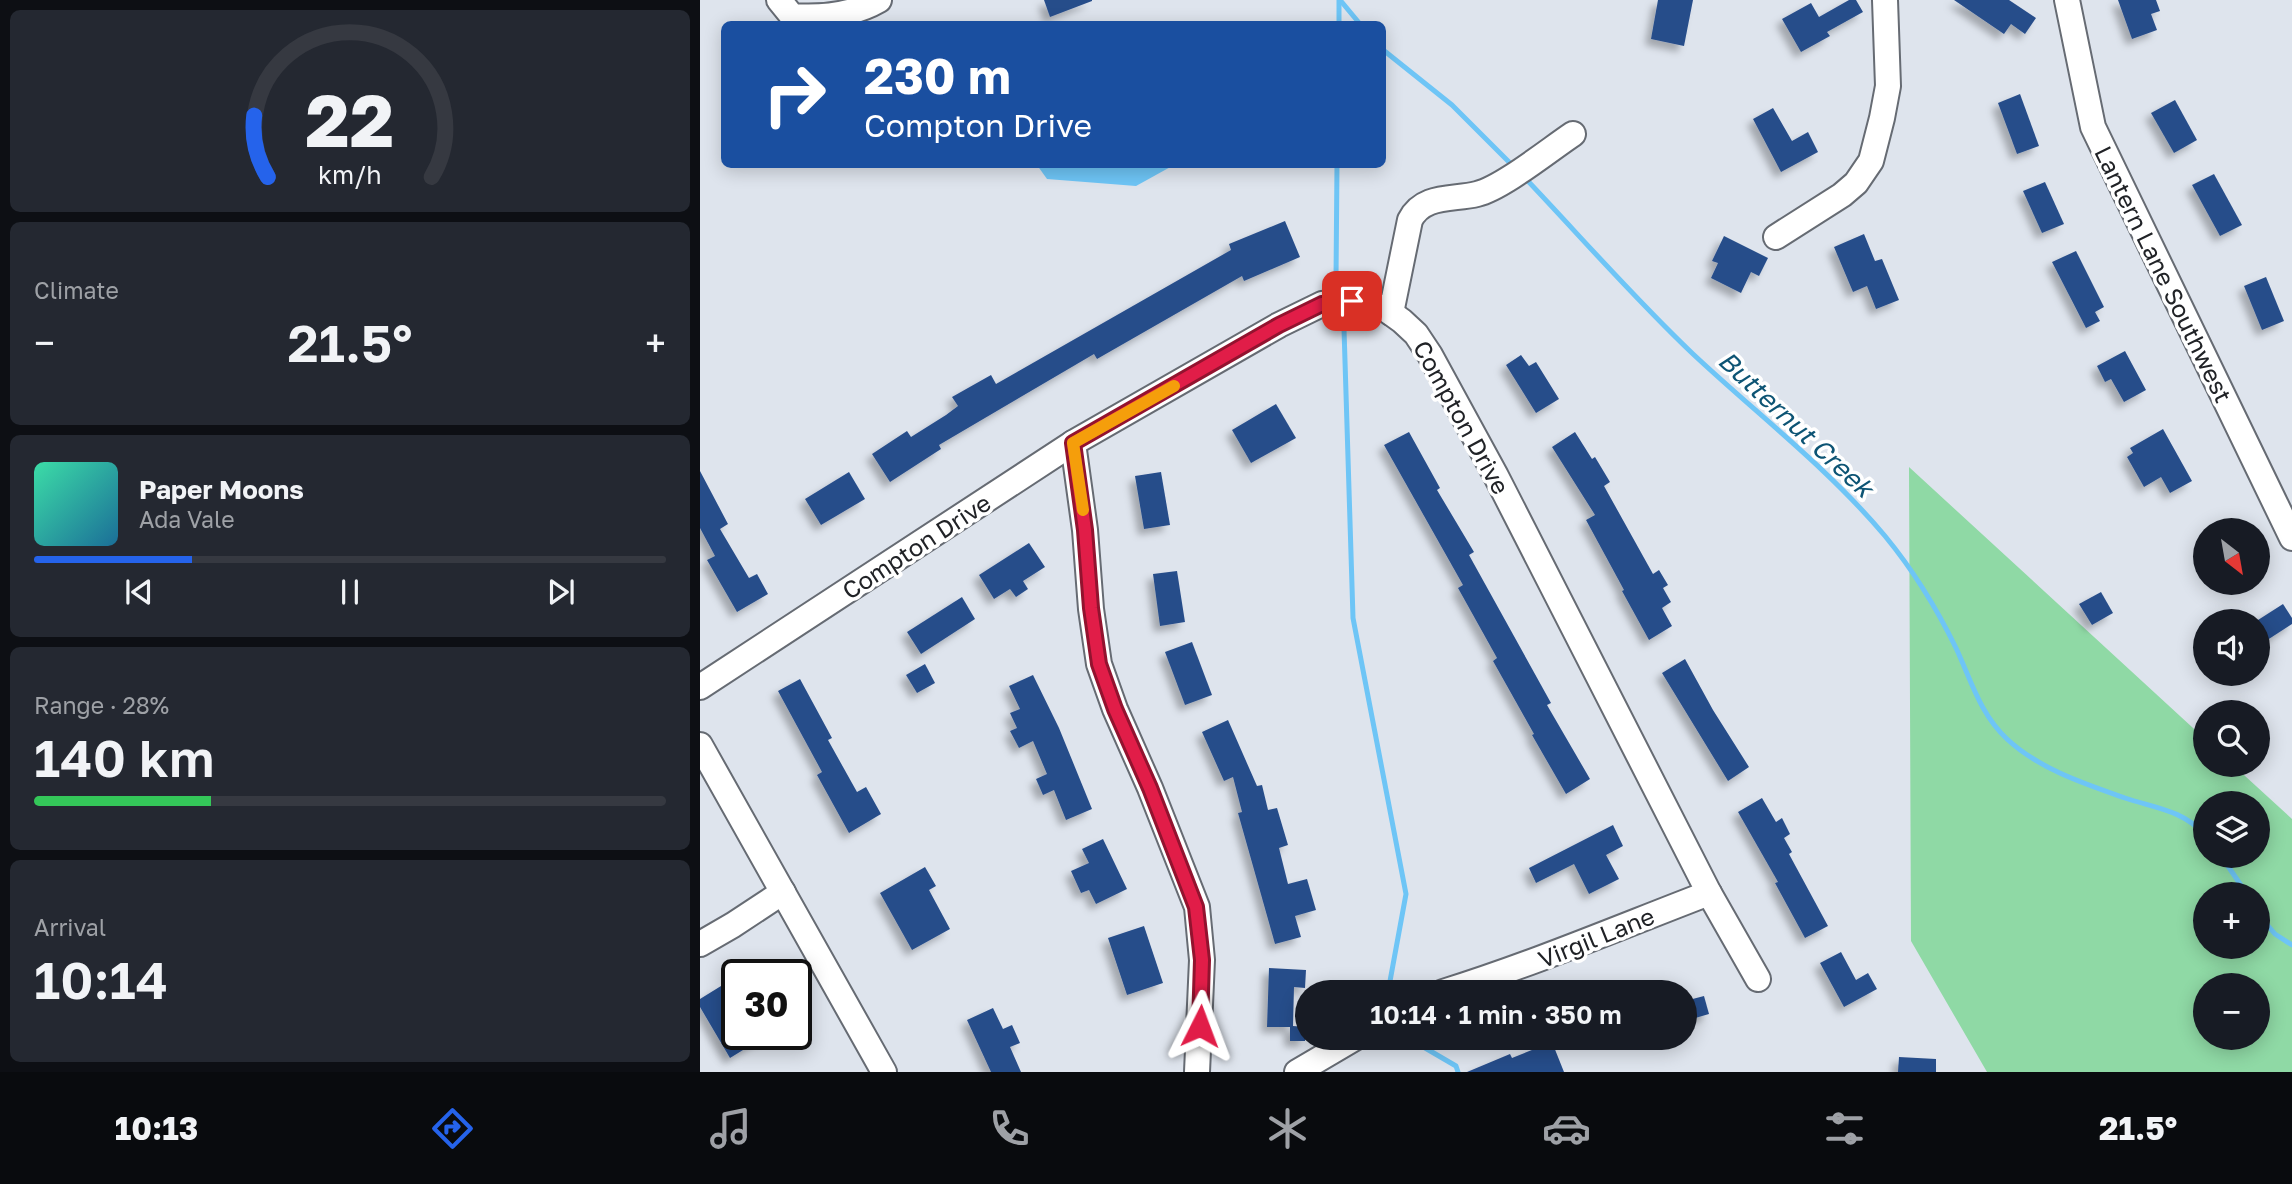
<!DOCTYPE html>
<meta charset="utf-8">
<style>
body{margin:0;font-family:"Golos Text",sans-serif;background:#242831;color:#f1f3f6;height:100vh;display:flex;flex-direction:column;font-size:26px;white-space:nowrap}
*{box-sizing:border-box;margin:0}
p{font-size:23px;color:#9ea1a6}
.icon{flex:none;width:38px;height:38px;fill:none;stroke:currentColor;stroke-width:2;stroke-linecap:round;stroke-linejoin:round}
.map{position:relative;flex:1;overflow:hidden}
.panel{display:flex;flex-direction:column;gap:10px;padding:10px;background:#0d0f14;width:700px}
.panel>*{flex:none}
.guide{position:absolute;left:21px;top:21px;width:665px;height:147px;border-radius:10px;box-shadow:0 4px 18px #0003;background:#1a4fa0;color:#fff;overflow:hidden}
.needle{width:46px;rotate:149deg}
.controls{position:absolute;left:1493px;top:518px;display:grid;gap:14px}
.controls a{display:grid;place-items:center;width:77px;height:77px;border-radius:50%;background:#171b24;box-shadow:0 4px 18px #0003;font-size:35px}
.speed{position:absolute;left:21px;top:959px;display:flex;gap:14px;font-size:35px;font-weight:700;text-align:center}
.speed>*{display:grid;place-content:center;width:91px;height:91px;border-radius:50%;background:#171b24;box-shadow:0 4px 18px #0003;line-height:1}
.speed .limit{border:4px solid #111;border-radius:10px;background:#fff;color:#111}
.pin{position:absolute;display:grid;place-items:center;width:60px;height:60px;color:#fff;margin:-30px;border-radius:14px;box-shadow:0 4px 10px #0006}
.me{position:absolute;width:77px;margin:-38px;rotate:3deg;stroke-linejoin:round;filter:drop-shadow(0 0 5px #0008)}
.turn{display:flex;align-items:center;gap:24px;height:147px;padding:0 28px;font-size:32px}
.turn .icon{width:91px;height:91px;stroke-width:2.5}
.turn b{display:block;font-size:49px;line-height:60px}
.big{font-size:52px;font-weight:600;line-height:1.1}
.panel .widget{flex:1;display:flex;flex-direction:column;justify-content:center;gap:10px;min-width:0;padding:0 24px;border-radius:10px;background:#242831}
.panel .dial{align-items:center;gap:0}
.dial svg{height:182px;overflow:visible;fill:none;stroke:#363941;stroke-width:7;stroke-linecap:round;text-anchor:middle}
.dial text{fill:#f1f3f6;stroke:none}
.song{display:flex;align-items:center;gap:21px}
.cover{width:84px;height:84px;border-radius:10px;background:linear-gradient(135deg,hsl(160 70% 55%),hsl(200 70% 35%))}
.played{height:7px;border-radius:4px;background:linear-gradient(90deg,#2563eb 25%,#363941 25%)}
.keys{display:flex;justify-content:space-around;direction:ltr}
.heat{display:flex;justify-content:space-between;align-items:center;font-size:38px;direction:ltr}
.charge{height:10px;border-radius:5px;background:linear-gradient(90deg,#34c759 28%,#363941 0)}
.trip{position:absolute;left:595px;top:980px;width:402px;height:70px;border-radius:35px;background:#171b24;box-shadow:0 4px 18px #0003;font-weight:600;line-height:70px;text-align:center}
.menu{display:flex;height:112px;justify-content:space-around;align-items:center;background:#090b0e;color:#9ea1a6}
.menu .icon{width:49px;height:49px}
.menu .current{color:#2563eb}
.menu b{font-size:32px;color:#f1f3f6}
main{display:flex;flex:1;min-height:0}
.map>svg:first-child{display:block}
.green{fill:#8fd9a5;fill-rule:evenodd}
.water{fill:#6ec5f6}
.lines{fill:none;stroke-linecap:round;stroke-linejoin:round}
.stream{stroke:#6ec5f6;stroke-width:5}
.building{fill:#284d8a;filter:url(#shadow)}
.minor-casing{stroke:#666b73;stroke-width:28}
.minor{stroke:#fff;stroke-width:24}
.route-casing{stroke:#92132f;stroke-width:18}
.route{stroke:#e11d48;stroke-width:12}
.slow{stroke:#f59e0b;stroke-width:12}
.labels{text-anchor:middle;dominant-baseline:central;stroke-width:7;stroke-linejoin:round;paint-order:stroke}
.street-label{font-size:24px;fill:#202226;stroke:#fff}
.water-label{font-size:26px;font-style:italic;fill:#0d5474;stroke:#fff}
</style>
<main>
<section class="panel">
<div class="widget dial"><svg viewBox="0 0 100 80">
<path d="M14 69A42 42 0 1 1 86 69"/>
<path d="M14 69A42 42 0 0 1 8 42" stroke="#2563eb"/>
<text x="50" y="56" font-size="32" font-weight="700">22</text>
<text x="50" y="72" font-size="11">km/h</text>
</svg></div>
<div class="widget"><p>Climate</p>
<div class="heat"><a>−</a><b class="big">21.5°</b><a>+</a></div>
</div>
<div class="widget">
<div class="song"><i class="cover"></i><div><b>Paper Moons</b><p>Ada Vale</p></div></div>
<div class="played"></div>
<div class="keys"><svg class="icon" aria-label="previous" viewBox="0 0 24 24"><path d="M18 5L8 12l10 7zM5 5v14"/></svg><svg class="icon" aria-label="pause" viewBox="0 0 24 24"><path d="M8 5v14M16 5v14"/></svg><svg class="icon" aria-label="next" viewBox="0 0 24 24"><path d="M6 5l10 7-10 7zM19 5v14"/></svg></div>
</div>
<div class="widget"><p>Range · 28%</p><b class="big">140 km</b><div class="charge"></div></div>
<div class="widget"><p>Arrival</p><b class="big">10:14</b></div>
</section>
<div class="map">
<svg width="1592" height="1072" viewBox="0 0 1592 1072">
<defs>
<filter id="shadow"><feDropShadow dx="-6" dy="6" stdDeviation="3.5" flood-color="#0004"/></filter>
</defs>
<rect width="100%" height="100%" fill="#dee4ed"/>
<path class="green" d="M1209,467L1505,739V765H1533L1592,819V1072H1287L1211,941ZM1505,803H1558V856H1505ZM1505,894H1558V947H1505ZM1558,985V1038H1505V985Z"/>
<polygon class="water" points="337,165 474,165 436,186 347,179"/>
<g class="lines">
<g class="stream">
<polyline points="640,0 660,24"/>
<polyline points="639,24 639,0"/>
<polyline points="682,49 752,105 813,166"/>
<path d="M825,178C881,237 934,298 993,354C1057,414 1128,468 1185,536C1213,570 1237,609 1256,648C1271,680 1280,714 1307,739C1339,769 1385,784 1425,798C1455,808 1483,810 1505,835"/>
<polyline points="636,279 637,164"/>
<polyline points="644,329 653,618 706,894 688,992"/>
<polyline points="1521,856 1547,894"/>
<polyline points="1558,914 1575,934 1592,945"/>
<polyline points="708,1038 756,1066 758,1072"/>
</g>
</g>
<g class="building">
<polygon points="344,0 392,0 392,1 350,17"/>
<polygon points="958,0 993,0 984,46 951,39"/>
<polygon points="1149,0 1156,0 1163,12 1127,32 1130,36 1101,52 1082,19 1111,3 1119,17"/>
<polygon points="1254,0 1309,0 1336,18 1325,34 1311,24 1304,34"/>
<polygon points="1418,0 1456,0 1460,11 1451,14 1457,30 1432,39"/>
<polygon points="1320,94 1339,146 1317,154 1298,103"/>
<polygon points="1475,100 1497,140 1474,153 1451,113"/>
<polygon points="1073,108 1092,141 1108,132 1118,152 1081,172 1053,119"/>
<polygon points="1514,174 1542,225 1520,236 1492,185"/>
<polygon points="1345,182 1364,224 1342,233 1323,191"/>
<polygon points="585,221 600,257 544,281 542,276 397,359 394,354 239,445 241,449 190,482 172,454 207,431 211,437 246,415 258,406 252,397 291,375 296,384 531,250 529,244"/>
<polygon points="1164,234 1175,261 1182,259 1199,300 1176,309 1167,286 1153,292 1134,247"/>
<polygon points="1024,236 1068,258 1059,276 1051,272 1041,293 1011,278 1018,263 1012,261"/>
<polygon points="1376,251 1404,307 1395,312 1400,321 1386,328 1352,262"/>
<polygon points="1566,277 1584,321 1562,330 1544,286"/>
<polygon points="1425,351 1446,390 1424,402 1411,379 1405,382 1397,366"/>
<polygon points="821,355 829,366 836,362 859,399 836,413 806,365"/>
<polygon points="576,404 596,438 551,463 532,430"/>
<polygon points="1463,429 1492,481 1470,493 1461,477 1444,487 1427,457 1433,453 1430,448"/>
<polygon points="709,432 740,488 737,490 774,552 769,555 851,703 847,705 890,779 866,794 832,735 834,734 793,661 797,658 758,588 763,585 684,445"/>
<polygon points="875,432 892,459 895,457 910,482 904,486 953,574 959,570 968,585 963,588 971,602 962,608 972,626 949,640 922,591 924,590 886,520 895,515 852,447"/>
<polygon points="0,471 28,524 20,529 49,578 57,574 68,594 37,612 7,560 15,556 0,528"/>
<polygon points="149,472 165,499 121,525 105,499"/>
<polygon points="461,472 470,525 444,529 435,476"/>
<polygon points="329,543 345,567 323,581 328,589 316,597 310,589 294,599 279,575"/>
<polygon points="477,571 485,622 460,626 453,574"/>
<polygon points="1401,592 1413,613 1392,625 1379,604"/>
<polygon points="262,597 275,619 221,654 207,632"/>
<polygon points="1583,604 1592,618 1592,624 1558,646 1558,620"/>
<polygon points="492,642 512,695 485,705 465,652"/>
<polygon points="985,659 1013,710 1049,767 1028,781 962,673"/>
<polygon points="225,664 235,683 217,693 206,675"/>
<polygon points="333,675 359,728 392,809 366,820 354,790 343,795 336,779 347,774 333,741 319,748 310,731 317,728 310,713 320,709 309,686"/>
<polygon points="100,679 132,738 128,740 157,792 166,787 181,814 149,833 117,775 122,772 78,691"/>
<polygon points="528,720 557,786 562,785 568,810 577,808 588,845 579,848 588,884 607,879 616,910 595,916 601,937 575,944 538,813 542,812 533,777 524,781 502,732"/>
<polygon points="1062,798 1076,822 1082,818 1090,834 1084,838 1092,852 1089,854 1128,926 1105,938 1075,883 1078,882 1038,812"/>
<polygon points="913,825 923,846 906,855 919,879 889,894 874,864 836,883 829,868"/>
<polygon points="403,839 427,889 396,904 389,890 381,893 371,871 389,863 382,849"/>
<polygon points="225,867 236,886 229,890 250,929 212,950 180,893"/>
<polygon points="444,926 463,983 427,995 408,938"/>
<polygon points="1141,952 1156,980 1168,973 1177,989 1144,1007 1120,963"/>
<polygon points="569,968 606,970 605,988 594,987 593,1026 606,1027 605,1041 590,1041 590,1027 567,1027"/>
<polygon points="21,986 37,1013 37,1034 69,1034 30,1058 0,1007 0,999"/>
<polygon points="1004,996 1009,1014 985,1021 985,1001"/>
<polygon points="293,1008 303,1029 312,1025 320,1043 310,1047 321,1072 291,1072 267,1020"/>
<polygon points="852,1042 864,1072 767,1072 810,1054 812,1058"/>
<polygon points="1199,1057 1236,1059 1236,1072 1198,1072"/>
</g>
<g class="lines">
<defs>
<g id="minor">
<path d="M79,0L92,16C121,18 153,15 179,0"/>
<polyline points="1367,0 1393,127 1592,538"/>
<polyline points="1076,237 1142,195 1156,183 1171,161 1182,118 1188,86 1185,0"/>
<path d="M691,313L710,220C723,194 753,200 777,194C802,188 849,150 873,134"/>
<polyline points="373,443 385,530 391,609 399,664 415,709 450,788 497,907 502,960 497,1072"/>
<polyline points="0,687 373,443 579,325 622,304 652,301 668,303 684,308 702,321 716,334 730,355 796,476 1009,893 1058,979"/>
<polyline points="0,745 184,1072"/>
<polyline points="0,944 33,925 83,892"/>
<path d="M743,992C833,964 920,927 1009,893"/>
<polyline points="597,1072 655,1038"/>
</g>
</defs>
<use href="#minor" class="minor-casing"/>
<use href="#minor" class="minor"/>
</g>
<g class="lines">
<defs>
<polyline id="route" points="500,1026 502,960 496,907 450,788 415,709 399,664 391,608 385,530 373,443 579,325 622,304 652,301"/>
</defs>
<use href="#route" class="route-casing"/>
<use href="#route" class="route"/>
<polyline class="slow" points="383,510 373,443 474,386"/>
</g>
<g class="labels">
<g class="street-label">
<text transform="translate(1464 274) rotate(64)">Lantern Lane Southwest</text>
<text transform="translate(762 417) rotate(61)">Compton Drive</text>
<text transform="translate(216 546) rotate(-33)">Compton Drive</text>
<text transform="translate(896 937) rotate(-22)">Virgil Lane</text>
</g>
<g class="water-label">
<text transform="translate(1096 424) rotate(43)">Butternut Creek</text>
</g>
</g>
</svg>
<div class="controls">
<a><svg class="needle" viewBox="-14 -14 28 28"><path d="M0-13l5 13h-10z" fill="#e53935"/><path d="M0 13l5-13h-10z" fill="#9ea1a6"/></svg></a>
<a><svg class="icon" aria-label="sound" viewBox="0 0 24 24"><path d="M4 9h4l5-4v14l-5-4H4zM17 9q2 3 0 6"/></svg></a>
<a><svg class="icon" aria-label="search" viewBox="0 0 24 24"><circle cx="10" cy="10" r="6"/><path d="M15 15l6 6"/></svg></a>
<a><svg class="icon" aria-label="layers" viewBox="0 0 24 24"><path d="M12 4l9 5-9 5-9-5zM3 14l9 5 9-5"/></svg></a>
<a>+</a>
<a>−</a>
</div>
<div class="speed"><div class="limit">30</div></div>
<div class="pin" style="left:652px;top:301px;background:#d93025"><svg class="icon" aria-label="arrive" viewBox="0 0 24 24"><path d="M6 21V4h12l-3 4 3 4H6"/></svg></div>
<svg class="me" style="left:500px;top:1026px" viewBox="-20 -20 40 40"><path d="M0-17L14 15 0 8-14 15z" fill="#e11d48" stroke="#fff" stroke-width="4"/></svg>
<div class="trip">10:14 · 1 min · 350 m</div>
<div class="guide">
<div class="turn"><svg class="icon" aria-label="right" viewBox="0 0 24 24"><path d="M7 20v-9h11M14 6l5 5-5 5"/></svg><div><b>230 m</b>Compton Drive</div></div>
</div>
</div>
</main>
<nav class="menu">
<b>10:13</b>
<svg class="icon current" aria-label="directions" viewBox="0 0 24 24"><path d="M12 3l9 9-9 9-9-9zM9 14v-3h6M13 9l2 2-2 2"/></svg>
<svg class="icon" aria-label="music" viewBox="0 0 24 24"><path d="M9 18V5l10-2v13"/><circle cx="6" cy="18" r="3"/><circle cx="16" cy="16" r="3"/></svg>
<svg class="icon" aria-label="phone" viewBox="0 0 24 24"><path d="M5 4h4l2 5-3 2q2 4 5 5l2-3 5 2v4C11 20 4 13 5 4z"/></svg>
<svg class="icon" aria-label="climate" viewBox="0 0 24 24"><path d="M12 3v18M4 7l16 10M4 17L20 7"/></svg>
<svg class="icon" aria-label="car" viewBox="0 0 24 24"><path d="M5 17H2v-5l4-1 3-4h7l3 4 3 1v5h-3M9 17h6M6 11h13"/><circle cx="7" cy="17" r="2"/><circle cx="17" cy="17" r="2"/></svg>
<svg class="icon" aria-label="filters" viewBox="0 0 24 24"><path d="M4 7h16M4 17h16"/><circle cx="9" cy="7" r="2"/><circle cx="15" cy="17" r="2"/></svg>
<b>21.5°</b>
</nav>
